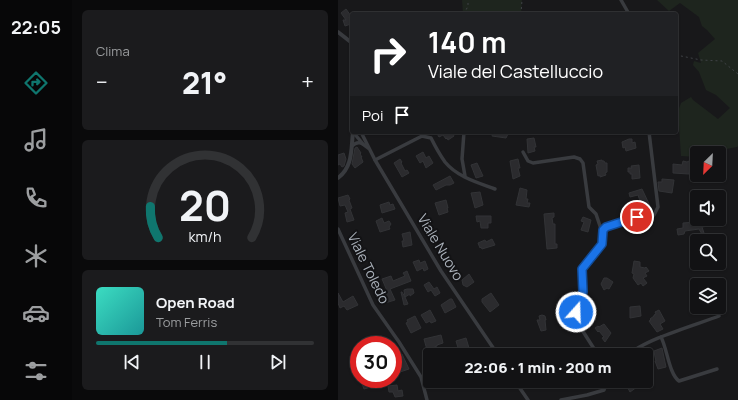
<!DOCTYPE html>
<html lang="it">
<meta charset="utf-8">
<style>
body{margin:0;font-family:Manrope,sans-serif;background:#1b1b1d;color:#f1f3f6;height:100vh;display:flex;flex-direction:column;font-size:15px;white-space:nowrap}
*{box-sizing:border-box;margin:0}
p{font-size:13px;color:#9c9ea0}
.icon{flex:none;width:22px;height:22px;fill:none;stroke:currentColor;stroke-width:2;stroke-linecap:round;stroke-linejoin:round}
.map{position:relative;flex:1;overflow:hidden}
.side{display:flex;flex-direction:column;gap:10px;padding:10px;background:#0a0a0b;width:266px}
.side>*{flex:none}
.top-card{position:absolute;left:12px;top:12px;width:328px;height:122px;border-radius:4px;box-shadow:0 1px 3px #0004,0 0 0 1px #313234;background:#202124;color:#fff;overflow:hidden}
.needle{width:26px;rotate:204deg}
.fabs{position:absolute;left:352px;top:146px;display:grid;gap:8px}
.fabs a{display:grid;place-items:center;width:36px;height:36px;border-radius:4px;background:#121214;box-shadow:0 1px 3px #0004,0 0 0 1px #313234;font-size:20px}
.speed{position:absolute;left:12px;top:336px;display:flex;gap:8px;font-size:20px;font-weight:700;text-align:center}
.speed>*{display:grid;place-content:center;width:52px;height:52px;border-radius:50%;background:#121214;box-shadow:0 1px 3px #0004,0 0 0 1px #313234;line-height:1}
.speed .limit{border:6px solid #d22;background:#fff;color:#111}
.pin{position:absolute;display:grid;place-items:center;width:34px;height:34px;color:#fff;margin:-17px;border:2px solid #fff;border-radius:50%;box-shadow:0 1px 4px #0007}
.me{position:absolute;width:44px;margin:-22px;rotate:20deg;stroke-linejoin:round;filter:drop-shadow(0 0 3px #0008)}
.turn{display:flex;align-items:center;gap:14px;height:84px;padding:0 12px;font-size:18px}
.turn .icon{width:52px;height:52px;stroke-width:2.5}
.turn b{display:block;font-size:28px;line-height:34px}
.then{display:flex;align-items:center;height:38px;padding:0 12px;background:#0003;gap:8px;font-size:15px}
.big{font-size:30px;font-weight:800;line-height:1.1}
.side .card{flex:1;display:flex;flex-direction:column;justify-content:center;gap:6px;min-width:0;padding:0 14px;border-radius:6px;background:#1b1b1d}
.side .dial{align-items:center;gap:0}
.dial svg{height:104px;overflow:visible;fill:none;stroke:#313234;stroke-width:7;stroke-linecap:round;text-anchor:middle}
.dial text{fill:#f1f3f6;stroke:none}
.song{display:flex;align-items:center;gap:12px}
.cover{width:48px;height:48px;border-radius:6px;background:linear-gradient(135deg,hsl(170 70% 55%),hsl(180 70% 35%))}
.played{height:4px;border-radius:2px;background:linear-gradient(90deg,#0f766e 60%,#313234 60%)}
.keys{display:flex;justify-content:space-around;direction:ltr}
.heat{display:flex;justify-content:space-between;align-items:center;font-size:22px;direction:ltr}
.trip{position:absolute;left:85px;top:348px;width:230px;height:40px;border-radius:4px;background:#121214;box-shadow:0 1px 3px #0004,0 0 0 1px #313234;font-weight:800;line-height:40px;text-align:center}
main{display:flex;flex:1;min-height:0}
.tab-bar{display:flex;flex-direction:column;width:72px;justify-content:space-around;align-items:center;background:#070708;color:#9c9ea0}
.tab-bar .icon{width:28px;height:28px}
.tab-bar .selected{color:#0f766e}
.tab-bar b{font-size:18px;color:#f1f3f6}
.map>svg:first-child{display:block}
.green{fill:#1e251e}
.building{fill:#2b2b2e;stroke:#323336}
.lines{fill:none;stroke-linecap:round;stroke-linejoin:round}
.path{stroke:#3f4246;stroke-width:1;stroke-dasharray:2 3;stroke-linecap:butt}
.minor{stroke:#393b3f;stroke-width:3.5}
.tertiary{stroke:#393b3f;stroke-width:4}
.route-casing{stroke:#114b97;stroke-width:10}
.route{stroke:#1a73e8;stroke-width:7}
.labels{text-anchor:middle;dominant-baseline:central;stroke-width:4;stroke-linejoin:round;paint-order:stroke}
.street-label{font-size:14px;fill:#aab1ba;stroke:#131315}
</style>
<main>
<nav class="tab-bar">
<b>22:05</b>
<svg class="icon selected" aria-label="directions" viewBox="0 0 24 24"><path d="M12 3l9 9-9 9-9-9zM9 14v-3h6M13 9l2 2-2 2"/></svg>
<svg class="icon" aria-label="music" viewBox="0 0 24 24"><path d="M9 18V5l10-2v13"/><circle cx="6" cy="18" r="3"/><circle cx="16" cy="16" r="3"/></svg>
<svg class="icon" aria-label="phone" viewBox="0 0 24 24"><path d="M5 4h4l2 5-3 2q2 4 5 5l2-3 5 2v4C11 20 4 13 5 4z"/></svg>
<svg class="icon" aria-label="climate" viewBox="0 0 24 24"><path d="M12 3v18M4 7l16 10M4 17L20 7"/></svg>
<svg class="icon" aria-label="car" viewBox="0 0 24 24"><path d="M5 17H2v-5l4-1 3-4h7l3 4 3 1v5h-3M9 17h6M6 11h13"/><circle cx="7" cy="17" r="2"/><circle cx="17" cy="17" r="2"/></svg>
<svg class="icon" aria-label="filters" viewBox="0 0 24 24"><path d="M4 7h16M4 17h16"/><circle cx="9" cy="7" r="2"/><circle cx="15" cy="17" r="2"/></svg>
</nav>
<section class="side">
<div class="card"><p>Clima</p>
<div class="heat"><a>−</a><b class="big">21°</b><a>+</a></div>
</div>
<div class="card dial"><svg viewBox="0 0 100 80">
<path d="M14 69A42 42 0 1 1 86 69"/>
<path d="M14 69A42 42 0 0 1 8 45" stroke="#0f766e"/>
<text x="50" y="56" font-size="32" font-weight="700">20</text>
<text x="50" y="72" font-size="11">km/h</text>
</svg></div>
<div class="card">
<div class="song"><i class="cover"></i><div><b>Open Road</b><p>Tom Ferris</p></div></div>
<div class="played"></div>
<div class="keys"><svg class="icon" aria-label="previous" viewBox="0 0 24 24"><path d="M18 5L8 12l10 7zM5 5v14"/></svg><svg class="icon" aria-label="pause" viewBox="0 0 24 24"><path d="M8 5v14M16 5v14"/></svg><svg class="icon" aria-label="next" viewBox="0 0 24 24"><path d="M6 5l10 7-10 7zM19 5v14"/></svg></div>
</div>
</section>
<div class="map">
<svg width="400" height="400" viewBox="0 0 400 400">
<rect width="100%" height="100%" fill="#18181a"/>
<g class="green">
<polygon points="124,0 184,0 183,14 125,14"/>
<polygon points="319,0 400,0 400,146 399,147 383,150 380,153 359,153 359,157 343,156 340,111 343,103 353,97 355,100 380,119 392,108 378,95 368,90 361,72 355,65 356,61 363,63 360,53 377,39 369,30 364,26 361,17 342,3 331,11"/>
</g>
<g class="building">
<polygon points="8,9 13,16 11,17 13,24 7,26 5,20 8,20 3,13"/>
<polygon points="98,132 114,132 116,136 110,140 109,138 108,139 105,135 101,137"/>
<polygon points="155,132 171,132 168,138 154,136"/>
<polygon points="196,138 198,147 196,147 197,151 190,153 189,139"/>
<polygon points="291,139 294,139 294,143 297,142 298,148 288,151 287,147 285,148 284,142"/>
<polygon points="19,147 23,153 22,154 24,157 23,157 25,162 17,168 14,164 17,148"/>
<polygon points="85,152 88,158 91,156 95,163 88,168 85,161 82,163 78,156"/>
<polygon points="6,153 8,159 6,166 4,167 2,164 0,165 0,155"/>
<polygon points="62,159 64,162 63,163 67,171 69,170 71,173 64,177 56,163"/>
<polygon points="180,159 182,168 180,168 182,176 175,179 172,161"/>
<polygon points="264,160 264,161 266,161 267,163 269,163 269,172 267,173 268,175 262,177 262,175 260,176 258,165 260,164 259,161"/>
<polygon points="353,160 351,174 335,173 335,164 344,165 345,161 349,162"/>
<polygon points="139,163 145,176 138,178 133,165"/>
<polygon points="301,165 302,178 294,179 294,174 292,174 292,172 290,172 290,168 294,168 293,166"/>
<polygon points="112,176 116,183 112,185 108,185 98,190 95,185"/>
<polygon points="324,179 336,180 334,193 321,191 320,182 324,182"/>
<polygon points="182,188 189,190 188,199 190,199 189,203 192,203 191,207 178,205"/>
<polygon points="304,189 313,208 308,210 306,208 296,211 294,204 302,201 300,195 292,197 291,193"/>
<polygon points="142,192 145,205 137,208 133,193"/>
<polygon points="10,195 12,199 11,200 14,208 12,209 16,220 9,222 7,213 10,212 7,205 2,206 0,198"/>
<polygon points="108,200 110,208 109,208 110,212 101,215 97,203"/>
<polygon points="51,202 52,205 55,204 57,209 44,213 42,205"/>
<polygon points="216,213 216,217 214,218 215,224 217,224 217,244 219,244 219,248 209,249 206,214"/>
<polygon points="138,216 153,216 153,223 150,223 150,228 143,228 142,221 139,222"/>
<polygon points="245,217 253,220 250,232 243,230 246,222 243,221"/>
<polygon points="44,218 46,223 51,221 53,224 51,227 52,229 42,232 38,221"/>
<polygon points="363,219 368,219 370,226 364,227 367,236 365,236 361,229 347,231 346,234 340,235 339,229 345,228 345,223 358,222"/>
<polygon points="72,232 74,245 65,247 64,241 66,241 64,234"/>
<polygon points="154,239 157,245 144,249 143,247 142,248 140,243 147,240 148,242"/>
<polygon points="81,260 82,263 87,261 90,269 86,271 85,268 79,271 75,262"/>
<polygon points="296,261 302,262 302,267 307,268 308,267 311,271 307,273 309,276 305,278 309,283 305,286 303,283 300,285 295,278 296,274 294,273"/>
<polygon points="69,271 73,281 52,289 57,300 47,303 43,296 50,293 44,279 53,276 55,281 67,276 65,273"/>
<polygon points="131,274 136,282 129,287 125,285 124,280"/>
<polygon points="266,278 269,278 275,282 271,289 269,288 266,290 263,284"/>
<polygon points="91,282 96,289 99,287 102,293 97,296 93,290 90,292 86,285"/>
<polygon points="69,289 75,289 76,293 72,296 72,294 67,297 70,304 66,305 63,292 64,292 67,297 66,290"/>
<polygon points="0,293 5,302 15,296 20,305 9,310 6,306 2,308 0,303"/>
<polygon points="153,293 161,305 152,312 144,302 144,299"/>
<polygon points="112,299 114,299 118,307 107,313 103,305"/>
<polygon points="302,306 303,316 292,318 292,307"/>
<polygon points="92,310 98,321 93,323 92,321 88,323 83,315"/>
<polygon points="321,310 327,321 322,324 325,329 319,332 311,321 313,320 312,319 316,316 316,315 318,314 317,312"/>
<polygon points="204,315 207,316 208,320 207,320 208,330 203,331 199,320 202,320 201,316"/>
<polygon points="77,316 83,328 73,333 68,323 70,322 69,320"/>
<polygon points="266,324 273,333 267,342 264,338 266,337 261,331 260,332 257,328 260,326 261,327"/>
<polygon points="103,335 105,343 99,345 99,346 89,350 86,339"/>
<polygon points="128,338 131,348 121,351 118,341"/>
<polygon points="324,348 328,367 320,369 317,361 318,361 317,357 316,351"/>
<polygon points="62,353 62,355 64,354 71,369 62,372 60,364 58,365 57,362 56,363 55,361 55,358 59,356 58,354"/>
<polygon points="29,379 34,379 34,381 36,381 38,386 36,386 36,388 33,388 33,387 26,389 23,381"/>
<polygon points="286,381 294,381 299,387 292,392"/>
<polygon points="59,385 60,391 64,390 65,396 57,397 55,392 51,392 50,386"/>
</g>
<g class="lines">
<g class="path">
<polyline points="126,14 130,6 130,0"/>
<polyline points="183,14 184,0"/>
<polyline points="338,55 363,60 384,61 400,74"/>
</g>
<g class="minor">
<polyline points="283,0 291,14"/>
<polyline points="15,132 25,144"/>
<polyline points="23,132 37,160 103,271 160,355"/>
<polyline points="126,132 124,159 127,176"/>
<path d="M14,146C20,140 24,143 30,148"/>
<polyline points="185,152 190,161 195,163 236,157 242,159 245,163 251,207 258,214 264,232"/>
<path d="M37,160L84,136L93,138C97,146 102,155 107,162C119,177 141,183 157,189"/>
<polyline points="0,229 35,305 61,342 83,377 89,400"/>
<path d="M323,337C329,348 331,374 341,381L379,369"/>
<polyline points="260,355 239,322 238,312 245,292 244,269 264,244 265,230 269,227 299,217 316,215 320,207 311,132"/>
<path d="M291,355C304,340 361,324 381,316"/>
<polyline points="177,381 190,400"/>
<polyline points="223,400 249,395 266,390 269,381"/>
</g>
<g class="tertiary">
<polyline points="0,32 14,43"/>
<path d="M0,178C15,167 13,149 15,132"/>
</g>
</g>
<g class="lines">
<defs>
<polyline id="route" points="238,312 245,292 244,269 264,244 265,230 268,227 299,217"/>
</defs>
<use href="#route" class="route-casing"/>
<use href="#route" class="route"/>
</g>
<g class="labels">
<g class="street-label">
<text transform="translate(103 247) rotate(59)">Viale Nuovo</text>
<text transform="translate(31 268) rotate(64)">Viale Toledo</text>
</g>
</g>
</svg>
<div class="fabs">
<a><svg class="needle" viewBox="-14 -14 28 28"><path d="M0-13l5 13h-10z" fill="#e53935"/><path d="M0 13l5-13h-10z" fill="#9c9ea0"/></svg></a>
<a><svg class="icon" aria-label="sound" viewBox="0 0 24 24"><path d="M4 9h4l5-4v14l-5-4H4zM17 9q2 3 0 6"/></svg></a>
<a><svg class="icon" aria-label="search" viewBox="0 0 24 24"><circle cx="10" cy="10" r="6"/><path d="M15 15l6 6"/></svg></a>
<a><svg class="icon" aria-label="layers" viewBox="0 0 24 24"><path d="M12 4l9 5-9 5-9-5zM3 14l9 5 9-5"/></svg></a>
</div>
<div class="speed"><div class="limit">30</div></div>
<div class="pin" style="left:299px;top:217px;background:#d93025"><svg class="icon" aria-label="arrive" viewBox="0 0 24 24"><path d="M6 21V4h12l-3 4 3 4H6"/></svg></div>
<svg class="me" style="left:238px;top:312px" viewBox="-20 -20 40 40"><circle r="17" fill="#1a73e8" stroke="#fff" stroke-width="3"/><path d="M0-11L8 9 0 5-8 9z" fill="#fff"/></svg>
<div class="trip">22:06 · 1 min · 200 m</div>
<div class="top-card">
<div class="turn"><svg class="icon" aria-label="right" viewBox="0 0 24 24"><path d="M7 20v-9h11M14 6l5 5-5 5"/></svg><div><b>140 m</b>Viale del Castelluccio</div></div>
<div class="then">Poi<svg class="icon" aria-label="arrive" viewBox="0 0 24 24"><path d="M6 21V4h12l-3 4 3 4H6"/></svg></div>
</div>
</div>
</main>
